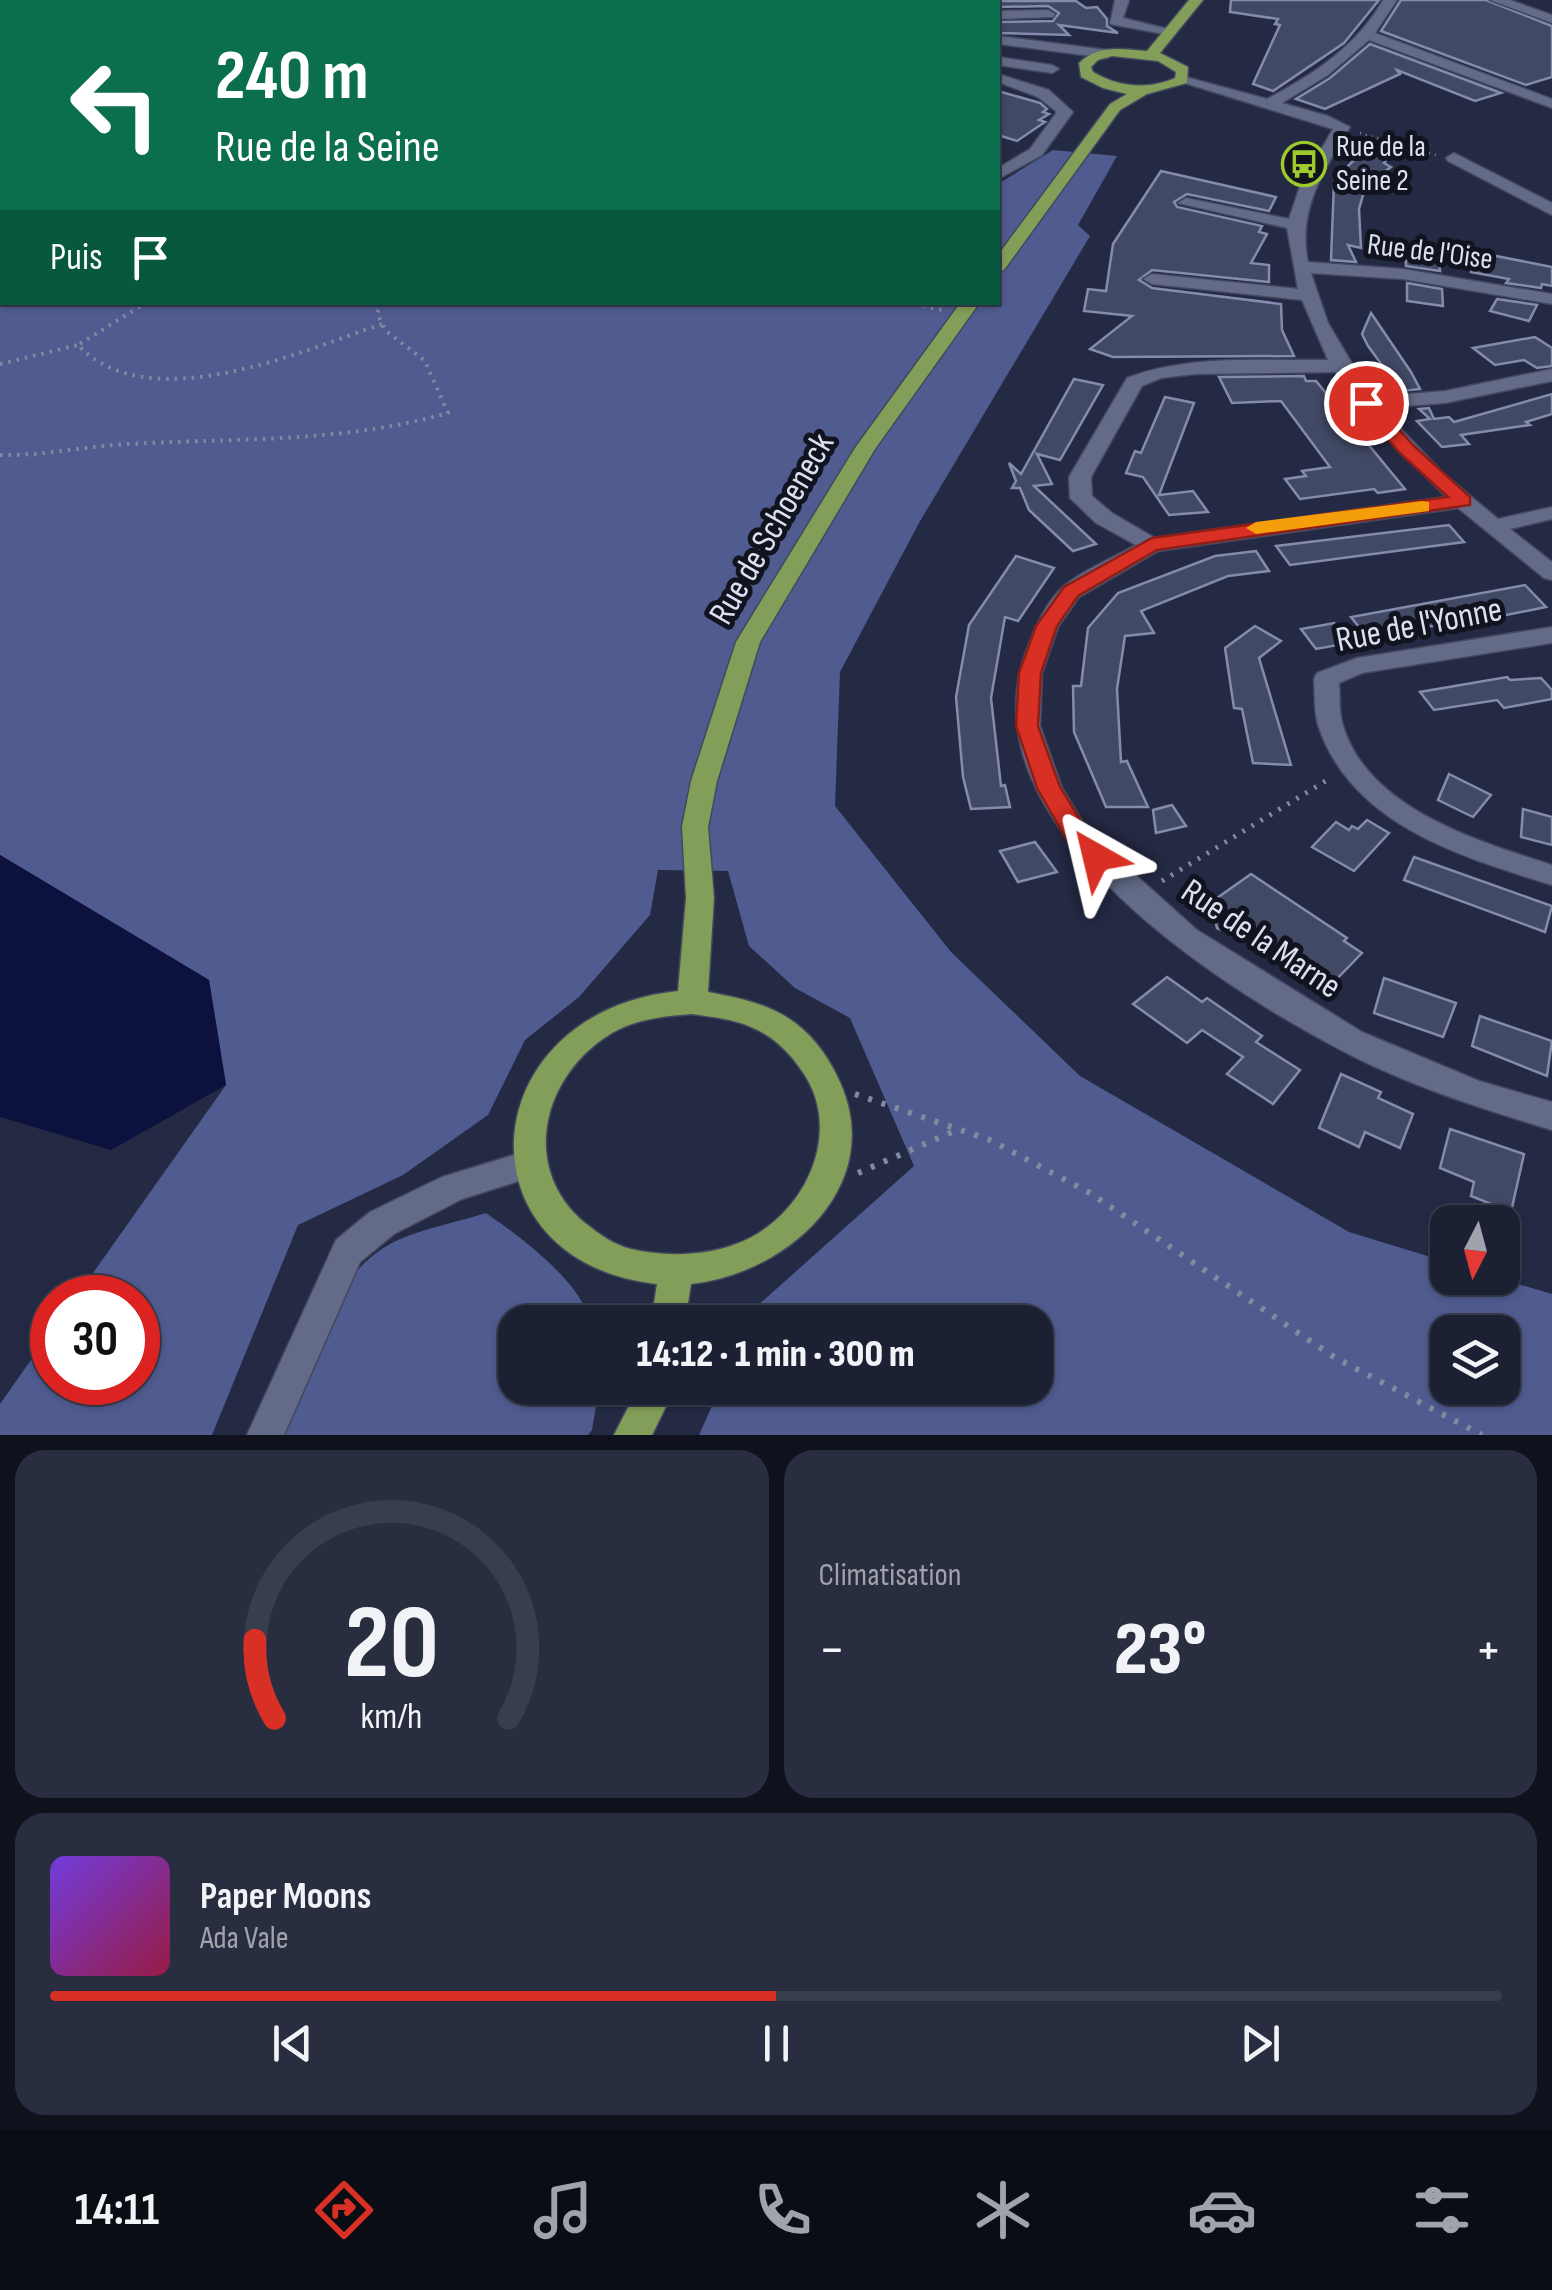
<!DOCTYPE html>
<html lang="fr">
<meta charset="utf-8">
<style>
body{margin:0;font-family:"Sofia Sans Condensed",sans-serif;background:#282d3f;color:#f1f3f6;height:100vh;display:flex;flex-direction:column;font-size:38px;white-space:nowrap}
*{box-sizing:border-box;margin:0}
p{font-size:32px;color:#a0a3ac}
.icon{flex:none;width:55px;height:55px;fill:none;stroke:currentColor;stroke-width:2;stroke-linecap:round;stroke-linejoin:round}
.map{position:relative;height:1435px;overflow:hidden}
.side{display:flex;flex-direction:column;gap:15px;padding:15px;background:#0f121c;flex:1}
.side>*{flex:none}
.banner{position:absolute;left:0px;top:0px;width:1000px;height:305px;box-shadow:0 2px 8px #0004,0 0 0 2px #393e4e;background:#0b6e4f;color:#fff;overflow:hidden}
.needle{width:65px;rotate:186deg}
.tools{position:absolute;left:1430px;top:1205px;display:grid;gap:20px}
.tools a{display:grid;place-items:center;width:90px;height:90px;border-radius:20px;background:#1b2033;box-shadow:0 2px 8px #0004,0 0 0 2px #393e4e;font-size:50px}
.speed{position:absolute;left:30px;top:1275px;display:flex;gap:20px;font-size:50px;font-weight:700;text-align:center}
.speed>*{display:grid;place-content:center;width:130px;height:130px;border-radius:50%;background:#1b2033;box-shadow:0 2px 8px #0004,0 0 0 2px #393e4e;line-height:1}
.speed .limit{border:15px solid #d22;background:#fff;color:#111}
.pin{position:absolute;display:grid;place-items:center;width:85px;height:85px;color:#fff;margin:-42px;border:5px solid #fff;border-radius:50%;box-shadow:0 2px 10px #0007}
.me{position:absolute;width:110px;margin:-55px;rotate:323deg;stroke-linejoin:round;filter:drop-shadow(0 0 8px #0008)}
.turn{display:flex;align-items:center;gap:35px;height:210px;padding:0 50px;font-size:45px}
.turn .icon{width:130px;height:130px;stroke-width:2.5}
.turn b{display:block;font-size:70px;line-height:85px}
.then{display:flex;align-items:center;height:95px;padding:0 50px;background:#0003;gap:20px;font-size:38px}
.big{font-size:75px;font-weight:800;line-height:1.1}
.side .card{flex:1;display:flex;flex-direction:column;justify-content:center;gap:15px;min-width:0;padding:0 35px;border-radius:30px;background:#282d3f}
.side .dial{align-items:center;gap:0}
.dial svg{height:260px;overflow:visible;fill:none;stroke:#393e4e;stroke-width:7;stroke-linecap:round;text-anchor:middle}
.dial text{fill:#f1f3f6;stroke:none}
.song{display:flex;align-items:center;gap:30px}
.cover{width:120px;height:120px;border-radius:15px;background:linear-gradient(135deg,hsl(260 70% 55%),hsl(340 70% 35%))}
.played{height:10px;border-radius:5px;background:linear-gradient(90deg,#d93025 50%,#393e4e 50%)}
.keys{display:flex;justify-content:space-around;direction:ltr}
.heat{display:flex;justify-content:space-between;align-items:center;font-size:55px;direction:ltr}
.side .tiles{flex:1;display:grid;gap:15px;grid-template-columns:1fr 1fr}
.card:last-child{grid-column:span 2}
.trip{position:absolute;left:498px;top:1305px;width:555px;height:100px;border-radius:30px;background:#1b2033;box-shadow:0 2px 8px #0004,0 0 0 2px #393e4e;font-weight:800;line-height:100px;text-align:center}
.tabs{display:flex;height:160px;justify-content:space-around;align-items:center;background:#0b0d14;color:#a0a3ac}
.tabs .icon{width:70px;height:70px}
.tabs .selected{color:#d93025}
.tabs b{font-size:45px;color:#f1f3f6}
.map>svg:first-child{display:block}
.forest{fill:#505b90;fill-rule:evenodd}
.water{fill:#0d113e}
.building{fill:#424965;stroke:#848cab;stroke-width:2.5}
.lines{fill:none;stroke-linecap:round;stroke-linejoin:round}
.minor-casing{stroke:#43485e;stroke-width:3}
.major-casing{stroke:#43485e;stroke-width:3}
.path-far3{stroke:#83899e;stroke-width:2.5;stroke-dasharray:1 5;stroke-linecap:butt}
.path-far2{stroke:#83899e;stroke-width:4;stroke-dasharray:2.5 6;stroke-linecap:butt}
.path-far1{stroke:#83899e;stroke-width:5;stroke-dasharray:2.5 8;stroke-linecap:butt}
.path{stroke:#83899e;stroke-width:6;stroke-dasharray:4 10;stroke-linecap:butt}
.minor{fill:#636b88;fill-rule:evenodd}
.major{fill:#839e58;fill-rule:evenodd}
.rail-casing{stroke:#c7ccde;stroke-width:8}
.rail{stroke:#11141f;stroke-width:5;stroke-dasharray:14;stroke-linecap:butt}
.route{fill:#d93025;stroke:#8d1f18;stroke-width:2.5}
.slow{fill:#f59e0b}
.labels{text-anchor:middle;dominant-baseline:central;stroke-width:10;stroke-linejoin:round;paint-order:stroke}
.far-poi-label{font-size:30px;fill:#dbe0f1;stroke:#11141f;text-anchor:start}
.far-street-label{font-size:30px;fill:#dbe0f1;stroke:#11141f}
.street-label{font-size:35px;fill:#dbe0f1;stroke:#11141f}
</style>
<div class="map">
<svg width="1552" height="1435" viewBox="0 0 1552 1435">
<rect width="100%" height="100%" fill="#242a44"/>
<g class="forest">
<path d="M1053,150L1117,156L1078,225L1090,236L919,523L840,672L835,806L951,952L1080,1076L1349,1232L1447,1262L1448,1278H1497L1552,1294V1435H699L720,1388H1035V1322H749L756,1307L914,1166L850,1018L795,988L749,946L728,871L658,870L650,915L579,997L525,1040L488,1115L403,1175L298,1225L212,1435H0V1404L52,1330V1382H138V1298L76,1297L226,1085L209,980L0,855V214L2,302H998V184ZM1448,1332H1502V1388H1448Z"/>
<path d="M486,1213C522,1238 579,1280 591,1322H515V1388H599L592,1430L588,1435H285C310,1367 325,1274 398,1240C425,1228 458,1222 486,1213Z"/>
</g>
<polygon class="water" points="0,855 209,980 226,1085 111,1150 0,1117"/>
<g class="building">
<polygon points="1231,0 1379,0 1344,43 1273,91 1253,84 1280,25 1275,24 1278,19 1230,12"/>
<polygon points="1401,0 1486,0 1552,26 1552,77 1526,85 1381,31"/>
<polygon points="993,1 1076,1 1086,8 1097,7 1107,19 1107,26 1118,33 1059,25 1069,35 998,33 998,22 1053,21 1059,13 1048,6 998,7"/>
<polygon points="1370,44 1501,93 1475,101 1397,70 1400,74 1325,109 1296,99 1330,78"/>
<polygon points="998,91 1040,103 1047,109 1043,112 1049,114 1039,120 1045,122 1017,141 998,135"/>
<polygon points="1371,143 1396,149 1384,163 1391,167 1366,185 1359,209 1361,248 1348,245 1356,262 1331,260 1334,182 1348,173 1343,171"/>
<polygon points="1161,171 1276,197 1269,211 1187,194 1174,202 1177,207 1262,226 1259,232 1267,234 1251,263 1269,265 1269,282 1152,270 1139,280 1152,288 1281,304 1282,330 1294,356 1113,357 1090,349 1132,316 1084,311 1088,289 1106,291 1113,244"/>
<polygon points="1405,245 1439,252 1440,271 1406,266"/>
<polygon points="1476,252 1552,267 1552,286 1542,284 1541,288 1506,283 1509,279 1471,272"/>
<polygon points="1407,283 1442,289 1443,306 1407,301"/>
<polygon points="1497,299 1537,305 1529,321 1490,311"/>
<polygon points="1371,313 1411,372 1420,389 1401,391 1368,346 1362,334"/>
<polygon points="1535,337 1552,348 1552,366 1537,368 1524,360 1495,365 1473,348"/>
<polygon points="1304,376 1306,381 1316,381 1405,489 1378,493 1374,489 1300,499 1285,479 1306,476 1302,471 1330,467 1281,401 1232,403 1219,377"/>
<polygon points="1074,379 1103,385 1060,460 1037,454 1052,484 1034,486 1096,544 1073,551 1029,510 1020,488 1012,488 1016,481 1009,463 1021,474"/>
<polygon points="1552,394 1552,414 1526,422 1530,425 1461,435 1469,444 1442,447 1417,421 1430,419 1419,409 1429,408 1434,419 1449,417 1454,422"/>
<polygon points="1165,397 1194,403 1159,495 1193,491 1208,512 1169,515 1143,477 1126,473 1135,451 1141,453"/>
<polygon points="1449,525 1464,542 1290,565 1276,546"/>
<polygon points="1256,551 1269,571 1228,576 1141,611 1154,633 1125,636 1117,689 1121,762 1127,761 1148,807 1106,807 1074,732 1073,686 1081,686 1088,628 1118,593 1215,556"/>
<polygon points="1016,556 1054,568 1018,621 1005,617 991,698 1001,786 1005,785 1010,807 971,809 963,777 956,697 969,625"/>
<polygon points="1525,585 1546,607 1447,627 1444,624 1367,637 1351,617"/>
<polygon points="1334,623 1349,643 1316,649 1301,629"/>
<polygon points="1255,626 1281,641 1259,658 1291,765 1253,763 1242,709 1234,708 1225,648"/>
<polygon points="1507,677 1510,680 1541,678 1552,690 1552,699 1504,708 1497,700 1434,710 1420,692"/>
<polygon points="1449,774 1491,795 1473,817 1438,800"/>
<polygon points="1172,805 1186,826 1156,833 1153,810"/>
<polygon points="1523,809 1552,817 1552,845 1521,837"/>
<polygon points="1367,820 1389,833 1354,871 1312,847 1336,822 1349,830 1352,826 1358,829"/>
<polygon points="1035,842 1057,872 1018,882 1000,851"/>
<polygon points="1414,857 1552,906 1545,932 1404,880"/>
<polygon points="1251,874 1347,938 1344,941 1362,953 1328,988 1238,931 1226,932 1217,928 1214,915 1203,908"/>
<polygon points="1167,977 1202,1002 1207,998 1262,1036 1256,1042 1300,1070 1273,1104 1227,1074 1243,1057 1202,1030 1187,1043 1133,1004"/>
<polygon points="1384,978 1456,1003 1443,1037 1374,1013"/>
<polygon points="1480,1016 1552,1041 1547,1076 1472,1046"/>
<polygon points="1341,1074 1381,1092 1378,1098 1413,1114 1400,1148 1365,1132 1359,1147 1319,1128"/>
<polygon points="1450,1129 1524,1154 1511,1212 1471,1196 1474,1182 1440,1168"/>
</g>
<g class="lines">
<defs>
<g id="minor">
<polygon points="1115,0 1129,0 1123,18 1176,31 1169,35 1110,24"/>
<path d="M1383,0H1397L1375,33L1552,99V108L1369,40L1328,75L1282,103L1328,116L1350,127C1324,170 1297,210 1308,262L1403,269L1552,294V304L1403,279L1311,273L1312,276L1328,323L1372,397L1445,391L1552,369V381L1445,403L1381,408L1444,474L1498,519L1552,507V519L1510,529L1552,562V580L1544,578L1458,508L1158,551L1079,597L1058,627L1042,673L1040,726L1062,788L1090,834L1197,930L1362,1032L1479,1081L1552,1102V1130C1480,1108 1406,1085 1339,1049C1214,983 963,822 1026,652C1034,630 1045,603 1063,587C1083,570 1113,558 1136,545L1096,523L1070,498L1069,477L1127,378C1190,354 1262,361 1328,360L1302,300L1152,284L1143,279L1152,274L1298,289L1287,228L1178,203L1186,198L1289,219L1300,186L1333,129L1175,80L1182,76L1267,99C1314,74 1356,47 1383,0ZM1335,372L1358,407L1446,497L1155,538L1112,513L1092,496L1091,477L1142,386L1161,378L1195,374Z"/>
<polygon points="1490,0 1510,0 1552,15 1552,23"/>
<polygon points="1048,10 1055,14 1053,17 998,19 998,11"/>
<polygon points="998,36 1107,50 1114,54 1107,58 998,44"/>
<polygon points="998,57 1052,65 1059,69 1052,73 998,65"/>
<polygon points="998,74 1049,90 1073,112 1042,155 998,179 998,168 1030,149 1057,112 1038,97 998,82"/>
<polygon points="1454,153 1552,203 1552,215 1448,161 1446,158"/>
<path d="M1552,627V643L1362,673L1339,683C1340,695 1339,710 1342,722C1365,808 1477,841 1552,865V885C1462,857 1351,825 1318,725C1314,711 1315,694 1314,679L1317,673L1357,658Z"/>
<polygon points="530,1150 541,1154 546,1164 541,1174 462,1199 394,1234 360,1262 284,1435 247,1435 336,1240 370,1212 442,1177"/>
</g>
<g id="major">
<path d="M1189,0H1203L1160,53L1188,67L1187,83L1147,94L1120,110L1004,270L998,271V255L1110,104L1127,94L1103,88L1081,77L1079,63C1098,44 1122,49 1147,51ZM1112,56L1158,61L1176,72L1175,78C1148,90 1118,87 1093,72L1091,67L1098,60Z"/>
<path d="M961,302H980L875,449L760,642L717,781L708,827L714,898L708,992C735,997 765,1003 788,1018C810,1032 826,1053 837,1076C890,1181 791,1273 691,1284L685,1322H651L657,1284C456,1262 470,1013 678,991L686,898L682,827L691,781L736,642L855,448ZM692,1014C712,1017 733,1019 751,1027C773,1036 789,1052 802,1071C846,1133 803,1220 736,1244C705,1256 664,1257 631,1249C614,1245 599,1234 585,1223C519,1168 542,1075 612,1033C636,1019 665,1016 692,1014Z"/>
<polygon points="638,1388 675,1388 652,1435 614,1435"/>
</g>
</defs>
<use href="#minor" class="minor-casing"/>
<use href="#major" class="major-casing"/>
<polyline class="path-far3" points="1360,133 1436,155"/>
<g class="path-far2">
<path d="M147,302L78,345C148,420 302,351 382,324"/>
<polyline points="906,302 942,310"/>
<polyline points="0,364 78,345"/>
<path d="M0,455C44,456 86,446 129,444C238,438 343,443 448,413L425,361L385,330L377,313L382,302"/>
</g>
<polyline class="path-far1" points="1162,881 1332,777"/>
<g class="path">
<polyline points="855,1094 990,1140 1090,1193 1334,1357 1482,1435"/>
<polyline points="858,1173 957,1130"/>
</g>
<use href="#minor" class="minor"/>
<use href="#major" class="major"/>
<defs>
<g id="rail">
<polyline points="153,2 168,0"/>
<polyline points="237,2 251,0"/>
</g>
</defs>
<use href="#rail" class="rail-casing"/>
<use href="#rail" class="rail"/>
</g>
<polygon class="route" points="1366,398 1372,399 1413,445 1470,497 1470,505 1157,550 1078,596 1057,626 1041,673 1038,726 1060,787 1089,834 1108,857 1105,864 1087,864 1071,847 1037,788 1016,726 1019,673 1036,626 1064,587 1152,538 1448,497 1400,453 1359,407 1356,403"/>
<polygon class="slow" points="1422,501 1429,502 1429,511 1256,534 1246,528 1256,522"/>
<defs>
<symbol id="bus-ring" viewBox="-11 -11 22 22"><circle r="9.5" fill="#11141f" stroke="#9fca2d" stroke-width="1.5"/><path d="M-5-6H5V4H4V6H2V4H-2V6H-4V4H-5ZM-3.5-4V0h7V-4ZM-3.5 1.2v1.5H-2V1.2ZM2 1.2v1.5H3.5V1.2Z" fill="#9fca2d"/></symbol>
</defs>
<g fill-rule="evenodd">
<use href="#bus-ring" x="1279" y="139" width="50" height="50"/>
</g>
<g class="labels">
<g class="far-poi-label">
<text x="1336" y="147">Rue de la<tspan x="1336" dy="34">Seine 2</tspan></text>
</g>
<g class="far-street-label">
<text transform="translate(1430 252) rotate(7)">Rue de l'Oise</text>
</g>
<g class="street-label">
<text transform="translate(772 529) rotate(-60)">Rue de Schoeneck</text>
<text transform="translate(1419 625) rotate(-11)">Rue de l'Yonne</text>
<text transform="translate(1261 939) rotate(34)">Rue de la Marne</text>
</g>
</g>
</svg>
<div class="tools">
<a><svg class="needle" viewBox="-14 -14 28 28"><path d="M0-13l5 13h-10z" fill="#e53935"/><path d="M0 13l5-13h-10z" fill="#a0a3ac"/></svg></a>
<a><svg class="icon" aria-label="layers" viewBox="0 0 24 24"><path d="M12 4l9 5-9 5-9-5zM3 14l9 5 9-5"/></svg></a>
</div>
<div class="speed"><div class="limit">30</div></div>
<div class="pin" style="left:1366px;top:403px;background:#d93025"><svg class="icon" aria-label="arrive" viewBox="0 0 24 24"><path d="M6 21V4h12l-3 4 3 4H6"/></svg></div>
<svg class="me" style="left:1096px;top:857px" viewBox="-20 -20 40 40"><path d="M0-17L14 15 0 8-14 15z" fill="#d93025" stroke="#fff" stroke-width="4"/></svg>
<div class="trip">14:12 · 1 min · 300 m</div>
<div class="banner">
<div class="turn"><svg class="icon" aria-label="left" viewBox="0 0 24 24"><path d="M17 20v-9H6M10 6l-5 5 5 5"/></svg><div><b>240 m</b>Rue de la Seine</div></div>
<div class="then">Puis<svg class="icon" aria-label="arrive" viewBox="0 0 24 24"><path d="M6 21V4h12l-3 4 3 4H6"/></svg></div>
</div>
</div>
<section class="side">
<div class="tiles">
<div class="card dial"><svg viewBox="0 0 100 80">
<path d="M14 69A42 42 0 1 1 86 69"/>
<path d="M14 69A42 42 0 0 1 8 45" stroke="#d93025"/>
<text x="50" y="56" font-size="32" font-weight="700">20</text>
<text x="50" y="72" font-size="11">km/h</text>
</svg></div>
<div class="card"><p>Climatisation</p>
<div class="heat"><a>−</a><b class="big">23°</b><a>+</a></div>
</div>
<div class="card">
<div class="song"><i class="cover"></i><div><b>Paper Moons</b><p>Ada Vale</p></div></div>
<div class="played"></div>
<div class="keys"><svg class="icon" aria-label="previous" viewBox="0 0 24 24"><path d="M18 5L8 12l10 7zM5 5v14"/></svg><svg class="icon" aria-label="pause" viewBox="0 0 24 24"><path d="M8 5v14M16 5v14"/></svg><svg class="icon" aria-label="next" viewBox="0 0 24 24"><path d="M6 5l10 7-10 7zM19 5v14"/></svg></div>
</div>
</div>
</section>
<nav class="tabs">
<b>14:11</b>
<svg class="icon selected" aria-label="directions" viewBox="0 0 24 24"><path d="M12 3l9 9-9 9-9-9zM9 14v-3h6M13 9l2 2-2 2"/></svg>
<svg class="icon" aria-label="music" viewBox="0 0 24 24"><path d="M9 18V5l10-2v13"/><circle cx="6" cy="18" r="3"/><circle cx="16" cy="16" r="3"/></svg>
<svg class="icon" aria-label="phone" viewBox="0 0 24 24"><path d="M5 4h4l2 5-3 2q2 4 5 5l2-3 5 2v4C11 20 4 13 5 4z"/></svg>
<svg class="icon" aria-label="climate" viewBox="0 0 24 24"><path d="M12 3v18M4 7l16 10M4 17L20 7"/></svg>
<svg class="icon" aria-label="car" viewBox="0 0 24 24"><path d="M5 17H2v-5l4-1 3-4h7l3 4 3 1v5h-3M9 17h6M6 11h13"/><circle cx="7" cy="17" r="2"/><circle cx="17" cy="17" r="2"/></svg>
<svg class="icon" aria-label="filters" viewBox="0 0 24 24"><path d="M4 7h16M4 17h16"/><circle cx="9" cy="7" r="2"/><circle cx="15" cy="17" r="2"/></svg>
</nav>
